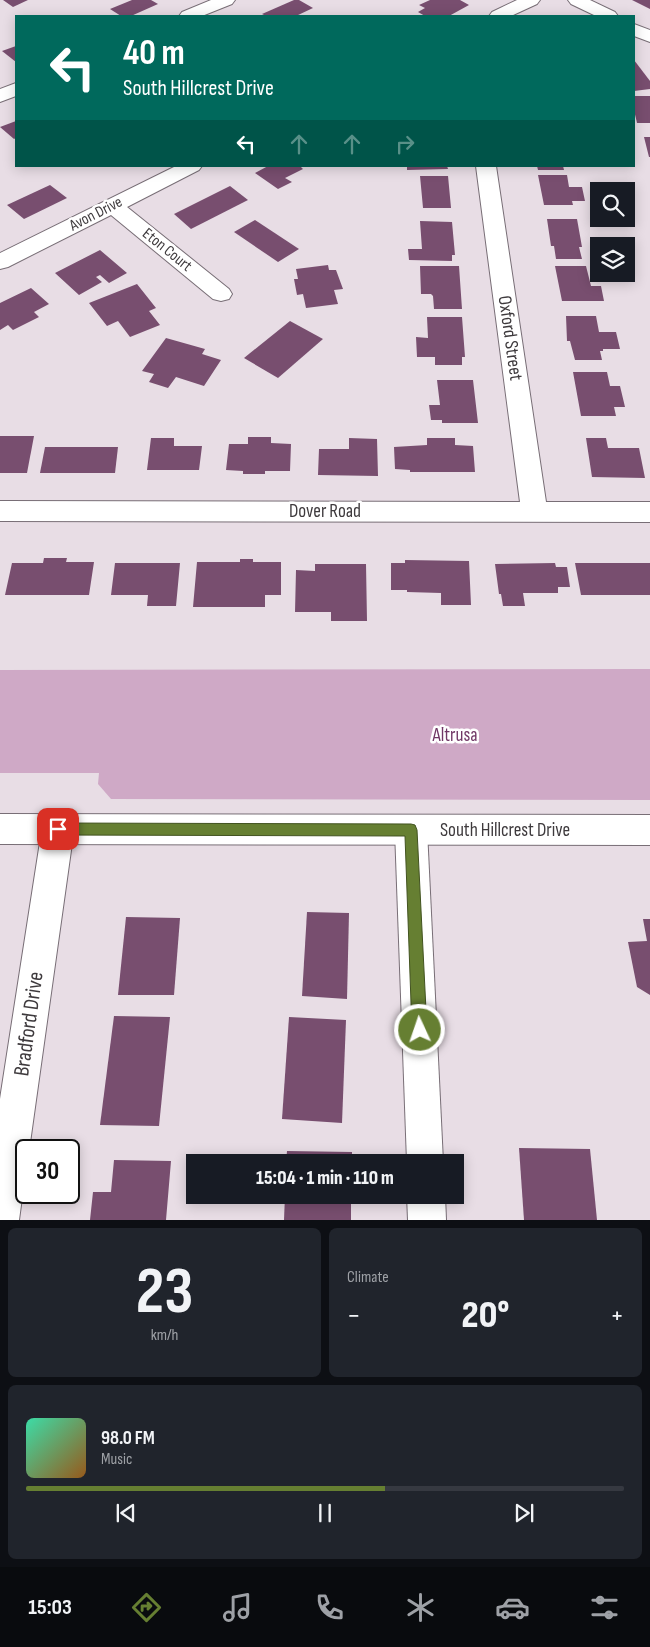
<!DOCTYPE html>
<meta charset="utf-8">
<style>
body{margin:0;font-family:"Sofia Sans Condensed",sans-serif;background:#20242c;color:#f1f3f6;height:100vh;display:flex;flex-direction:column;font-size:19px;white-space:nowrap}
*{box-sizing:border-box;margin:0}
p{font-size:16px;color:#9ea1a6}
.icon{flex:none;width:28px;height:28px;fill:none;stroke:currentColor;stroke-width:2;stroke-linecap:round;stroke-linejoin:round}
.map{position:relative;height:1220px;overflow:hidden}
.side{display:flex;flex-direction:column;gap:8px;padding:8px;background:#0d0f14;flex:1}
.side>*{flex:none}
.top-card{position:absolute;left:15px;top:15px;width:620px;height:152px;border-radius:0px;box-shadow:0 2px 12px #0003;background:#00695c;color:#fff;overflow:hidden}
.controls{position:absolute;left:590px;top:182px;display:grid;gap:10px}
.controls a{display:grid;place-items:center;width:45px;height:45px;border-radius:0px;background:#171b24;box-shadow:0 2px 12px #0003;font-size:25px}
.speed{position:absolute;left:15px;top:1139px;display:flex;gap:10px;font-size:25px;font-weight:700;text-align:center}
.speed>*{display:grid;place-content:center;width:65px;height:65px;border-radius:50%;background:#171b24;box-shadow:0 2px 12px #0003;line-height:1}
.speed .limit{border:2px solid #111;border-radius:8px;background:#fff;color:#111}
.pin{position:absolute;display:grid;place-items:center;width:42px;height:42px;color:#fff;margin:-21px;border-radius:10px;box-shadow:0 2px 8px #0006}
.me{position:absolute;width:55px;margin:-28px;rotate:357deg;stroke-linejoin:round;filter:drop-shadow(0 0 4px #0008)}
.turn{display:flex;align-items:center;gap:18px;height:105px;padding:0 25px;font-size:22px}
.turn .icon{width:65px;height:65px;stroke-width:2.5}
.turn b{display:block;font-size:35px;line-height:42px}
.lanes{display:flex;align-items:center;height:48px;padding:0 25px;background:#0003;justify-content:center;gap:25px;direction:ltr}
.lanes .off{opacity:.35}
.big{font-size:38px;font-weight:800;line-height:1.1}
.side .card{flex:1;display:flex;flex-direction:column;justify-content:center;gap:8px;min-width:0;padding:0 18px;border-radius:8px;background:#20242c}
.side .dial{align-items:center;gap:0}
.dial b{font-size:65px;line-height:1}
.song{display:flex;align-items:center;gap:15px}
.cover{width:60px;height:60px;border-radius:8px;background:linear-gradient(135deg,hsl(160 70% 55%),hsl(30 70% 35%))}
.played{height:5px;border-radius:2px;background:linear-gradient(90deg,#667f32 60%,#363941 60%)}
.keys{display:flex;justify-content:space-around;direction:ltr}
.heat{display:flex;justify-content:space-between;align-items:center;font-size:28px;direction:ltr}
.side .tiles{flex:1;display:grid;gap:8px;grid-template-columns:1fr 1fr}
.card:last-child{grid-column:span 2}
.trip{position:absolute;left:186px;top:1154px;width:278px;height:50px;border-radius:0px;background:#171b24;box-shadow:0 2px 12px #0003;font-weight:800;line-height:50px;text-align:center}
.tabs{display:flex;height:80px;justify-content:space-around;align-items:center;background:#090b0e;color:#9ea1a6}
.tabs .icon{width:35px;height:35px}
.tabs .active{color:#667f32}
.tabs b{font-size:22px;color:#f1f3f6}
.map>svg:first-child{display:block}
.green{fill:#cfa9c6}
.building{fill:#784e6f}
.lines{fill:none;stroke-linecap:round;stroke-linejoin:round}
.minor-casing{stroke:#786e76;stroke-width:2}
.tertiary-casing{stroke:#786e76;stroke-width:2}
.minor{fill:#fff;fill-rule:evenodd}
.tertiary{fill:#fff;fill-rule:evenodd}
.route{fill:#667f32;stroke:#425320}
.labels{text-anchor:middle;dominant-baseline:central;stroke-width:5;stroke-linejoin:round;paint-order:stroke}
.far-street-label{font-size:16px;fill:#3e3a3d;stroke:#fff}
.street-label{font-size:19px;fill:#3e3a3d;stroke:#fff}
.park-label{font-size:19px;fill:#703765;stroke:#fff}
.near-street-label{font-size:22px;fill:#3e3a3d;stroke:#fff}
</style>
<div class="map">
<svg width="650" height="1220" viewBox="0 0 650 1220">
<rect width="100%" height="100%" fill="#e8dde5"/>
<polygon class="green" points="650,669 650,800 111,799 98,784 99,773 0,773 0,670"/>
<g class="building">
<polygon points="3,0 28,0 13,7"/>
<polygon points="132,0 151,0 158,4 131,16 121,16 110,9"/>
<polygon points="294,0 299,0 313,8 296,16 266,16 262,14"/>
<polygon points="430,0 460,0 469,5 449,16 425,16 418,12 425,8 419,5"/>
<polygon points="632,0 650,0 650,9"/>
<polygon points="16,46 16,62 2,51"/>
<polygon points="634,60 650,81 650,89 634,91"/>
<polygon points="634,96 650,96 650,123 637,123 634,110"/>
<polygon points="16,121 16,138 14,139 0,127"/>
<polygon points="644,137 650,137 650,157 649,157"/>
<polygon points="268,166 300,166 303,169 285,178 292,182 278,189 255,173"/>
<polygon points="407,166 447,166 448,169 407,170"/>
<polygon points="537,166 563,166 564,170 538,170"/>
<polygon points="538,175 567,175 569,187 582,187 585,201 572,201 573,205 544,205"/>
<polygon points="420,176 448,176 451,208 423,208"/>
<polygon points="50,185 67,198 24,219 7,205"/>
<polygon points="230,186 248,200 191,229 174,214"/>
<polygon points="547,219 577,219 582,247 579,247 582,259 556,259 554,246 551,246"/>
<polygon points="255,220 299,249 278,262 234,232"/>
<polygon points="420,221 452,222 455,255 452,255 452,261 409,260 408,249 422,249"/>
<polygon points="100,250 127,273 109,283 100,275 96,277 102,282 79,295 55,273"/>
<polygon points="328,265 329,270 336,270 343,289 334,290 338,304 306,308 303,294 297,295 294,279 298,279 296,269"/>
<polygon points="420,266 459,266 462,309 434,309 433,296 431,294 421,294"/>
<polygon points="555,266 586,266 591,286 601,286 604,301 562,301"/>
<polygon points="137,284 156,308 149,311 160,325 130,337 118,321 107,326 89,303"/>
<polygon points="31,288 49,304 34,312 39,317 13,330 8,325 0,330 0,303"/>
<polygon points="566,316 596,316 599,332 616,332 620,349 603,349 603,351 600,351 602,360 575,360 570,341 567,341"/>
<polygon points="427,317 462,317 465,357 462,357 462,365 435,365 435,357 417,357 416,337 428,338"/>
<polygon points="290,321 323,339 278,378 244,358"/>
<polygon points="166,338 205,349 202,354 221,360 204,386 176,377 168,388 149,382 154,374 142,371"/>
<polygon points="573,372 607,372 610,386 620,386 625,407 614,407 616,416 581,416"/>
<polygon points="437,380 473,380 478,423 442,423 442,420 431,420 429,405 440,405"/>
<polygon points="0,436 34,436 27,473 0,473"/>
<polygon points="248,437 271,437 271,443 291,444 290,471 265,471 265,474 243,474 243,471 226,470 229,444 248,444"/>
<polygon points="151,438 174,438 174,446 202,446 199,470 147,470"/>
<polygon points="349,438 377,439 378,476 318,475 319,449 349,449"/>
<polygon points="427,438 455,438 455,445 473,446 475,472 410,472 410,470 395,469 394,447 427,445"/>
<polygon points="586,438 606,438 608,448 639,448 645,478 592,477"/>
<polygon points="45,447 118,447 115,473 40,473"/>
<polygon points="44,558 67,558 66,562 94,562 89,595 5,595 12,563 43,563"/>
<polygon points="240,559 253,559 253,562 281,562 281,595 265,595 265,607 193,607 197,562 240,562"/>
<polygon points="405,560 469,561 471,605 441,605 441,593 407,592 407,590 391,590 391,563 405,563"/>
<polygon points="115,563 180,563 176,606 147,606 148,595 111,595"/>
<polygon points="555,563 556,567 567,567 570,587 558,587 558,593 523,593 525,606 503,606 501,594 499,594 495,564"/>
<polygon points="575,563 650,563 650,595 581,595"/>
<polygon points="315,564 366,564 367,621 331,621 331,612 295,612 296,570 315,571"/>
<polygon points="307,912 349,913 347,999 302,996"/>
<polygon points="126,917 180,918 174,995 118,995"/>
<polygon points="643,919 650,919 650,995 637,987 628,942 647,941"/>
<polygon points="114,1016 170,1017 159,1126 100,1125"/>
<polygon points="289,1017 346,1020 342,1123 282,1119"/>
<polygon points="519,1148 590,1149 597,1220 524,1220"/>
<polygon points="287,1151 352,1152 352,1162 286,1162"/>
<polygon points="114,1160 171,1161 166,1220 90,1220 93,1192 111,1192"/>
<polygon points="285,1195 351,1195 351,1220 284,1220"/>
</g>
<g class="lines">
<defs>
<g id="minor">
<polygon points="211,0 235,0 232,4 202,16 179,16 182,12"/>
<polygon points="517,0 540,0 537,4 511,16 489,16 492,12"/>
<polygon points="568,0 590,0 615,12 618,16 596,16 571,4"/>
<polygon points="634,24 650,30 650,42 634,36"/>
<polygon points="16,83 16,96 0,102 0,89"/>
<polygon points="176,166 202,166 199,170 127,207 229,289 232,294 229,299 221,301 213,299 111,215 8,267 0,269 0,253"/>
<polygon points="476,166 496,166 546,502 650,502 650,522 0,521 0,501 520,502"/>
<polygon points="58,814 69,819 74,829 29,1150 26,1150 26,1168 19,1220 0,1220 0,1099 42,829 47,819"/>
<polygon points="411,815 422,820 427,830 443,1162 407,1162 395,830 400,820"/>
<polygon points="407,1195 445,1195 446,1220 408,1220"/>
</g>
<polygon id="tertiary" points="0,814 650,815 650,845 0,844"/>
</defs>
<use href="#minor" class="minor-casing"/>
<use href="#tertiary" class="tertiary-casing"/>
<use href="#minor" class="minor"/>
<use href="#tertiary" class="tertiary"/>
</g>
<polygon class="route" points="58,823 411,824 415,825 417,830 427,1030 425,1035 420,1038 414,1035 412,1030 405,836 58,835 53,834 51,829 53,825"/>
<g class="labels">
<g class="far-street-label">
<text transform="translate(96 214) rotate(-27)">Avon Drive</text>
<text transform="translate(167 250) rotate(39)">Eton Court</text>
</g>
<g class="street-label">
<text transform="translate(510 338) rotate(82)">Oxford Street</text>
<text x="325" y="511">Dover Road</text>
<text x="505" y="830">South Hillcrest Drive</text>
</g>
<g class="park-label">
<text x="455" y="735">Altrusa</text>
</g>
<g class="near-street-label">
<text transform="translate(29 1024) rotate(-82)">Bradford Drive</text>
</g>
</g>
</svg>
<div class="controls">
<a><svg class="icon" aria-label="search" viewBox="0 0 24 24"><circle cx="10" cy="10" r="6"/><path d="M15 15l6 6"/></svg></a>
<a><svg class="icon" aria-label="layers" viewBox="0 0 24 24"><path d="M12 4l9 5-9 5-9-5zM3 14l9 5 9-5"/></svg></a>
</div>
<div class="speed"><div class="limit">30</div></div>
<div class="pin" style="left:58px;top:829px;background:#d93025"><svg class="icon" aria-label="arrive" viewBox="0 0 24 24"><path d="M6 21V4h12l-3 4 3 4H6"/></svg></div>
<svg class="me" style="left:420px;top:1030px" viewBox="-20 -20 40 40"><circle r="17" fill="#667f32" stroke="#fff" stroke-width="3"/><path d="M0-11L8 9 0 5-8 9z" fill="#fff"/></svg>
<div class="trip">15:04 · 1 min · 110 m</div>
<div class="top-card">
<div class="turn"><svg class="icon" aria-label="left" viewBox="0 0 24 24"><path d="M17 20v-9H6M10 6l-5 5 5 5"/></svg><div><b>40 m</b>South Hillcrest Drive</div></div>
<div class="lanes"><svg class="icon" aria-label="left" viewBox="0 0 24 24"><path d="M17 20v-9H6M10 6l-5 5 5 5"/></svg><svg class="icon off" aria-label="ahead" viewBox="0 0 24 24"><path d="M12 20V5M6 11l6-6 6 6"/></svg><svg class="icon off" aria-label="ahead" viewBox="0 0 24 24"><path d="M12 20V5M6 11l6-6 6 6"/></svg><svg class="icon off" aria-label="right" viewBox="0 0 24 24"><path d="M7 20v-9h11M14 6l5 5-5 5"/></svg></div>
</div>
</div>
<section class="side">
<div class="tiles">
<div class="card dial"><b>23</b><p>km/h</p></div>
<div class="card"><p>Climate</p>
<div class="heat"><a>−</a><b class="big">20°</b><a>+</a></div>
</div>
<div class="card">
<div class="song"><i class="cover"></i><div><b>98.0 FM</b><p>Music</p></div></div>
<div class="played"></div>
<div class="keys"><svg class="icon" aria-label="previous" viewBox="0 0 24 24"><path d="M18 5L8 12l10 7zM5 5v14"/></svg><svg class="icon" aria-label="pause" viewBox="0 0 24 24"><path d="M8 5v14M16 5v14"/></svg><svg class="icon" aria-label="next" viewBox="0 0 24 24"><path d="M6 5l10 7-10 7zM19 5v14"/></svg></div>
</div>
</div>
</section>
<nav class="tabs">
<b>15:03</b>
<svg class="icon active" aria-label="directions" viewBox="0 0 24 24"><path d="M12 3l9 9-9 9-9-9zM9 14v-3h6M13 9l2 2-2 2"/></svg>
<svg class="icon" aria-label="music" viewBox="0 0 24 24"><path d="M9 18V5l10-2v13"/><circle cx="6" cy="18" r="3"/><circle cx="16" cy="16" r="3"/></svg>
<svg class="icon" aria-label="phone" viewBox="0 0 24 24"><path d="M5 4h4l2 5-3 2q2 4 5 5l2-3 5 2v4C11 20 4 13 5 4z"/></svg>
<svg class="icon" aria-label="climate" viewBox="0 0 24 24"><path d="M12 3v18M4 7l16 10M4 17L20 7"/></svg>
<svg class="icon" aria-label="car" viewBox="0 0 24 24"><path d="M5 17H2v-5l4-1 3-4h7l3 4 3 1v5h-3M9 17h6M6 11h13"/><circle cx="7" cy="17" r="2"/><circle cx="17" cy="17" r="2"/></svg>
<svg class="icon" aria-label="filters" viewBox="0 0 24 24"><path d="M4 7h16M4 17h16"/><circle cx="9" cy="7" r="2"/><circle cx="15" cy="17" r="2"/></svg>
</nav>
